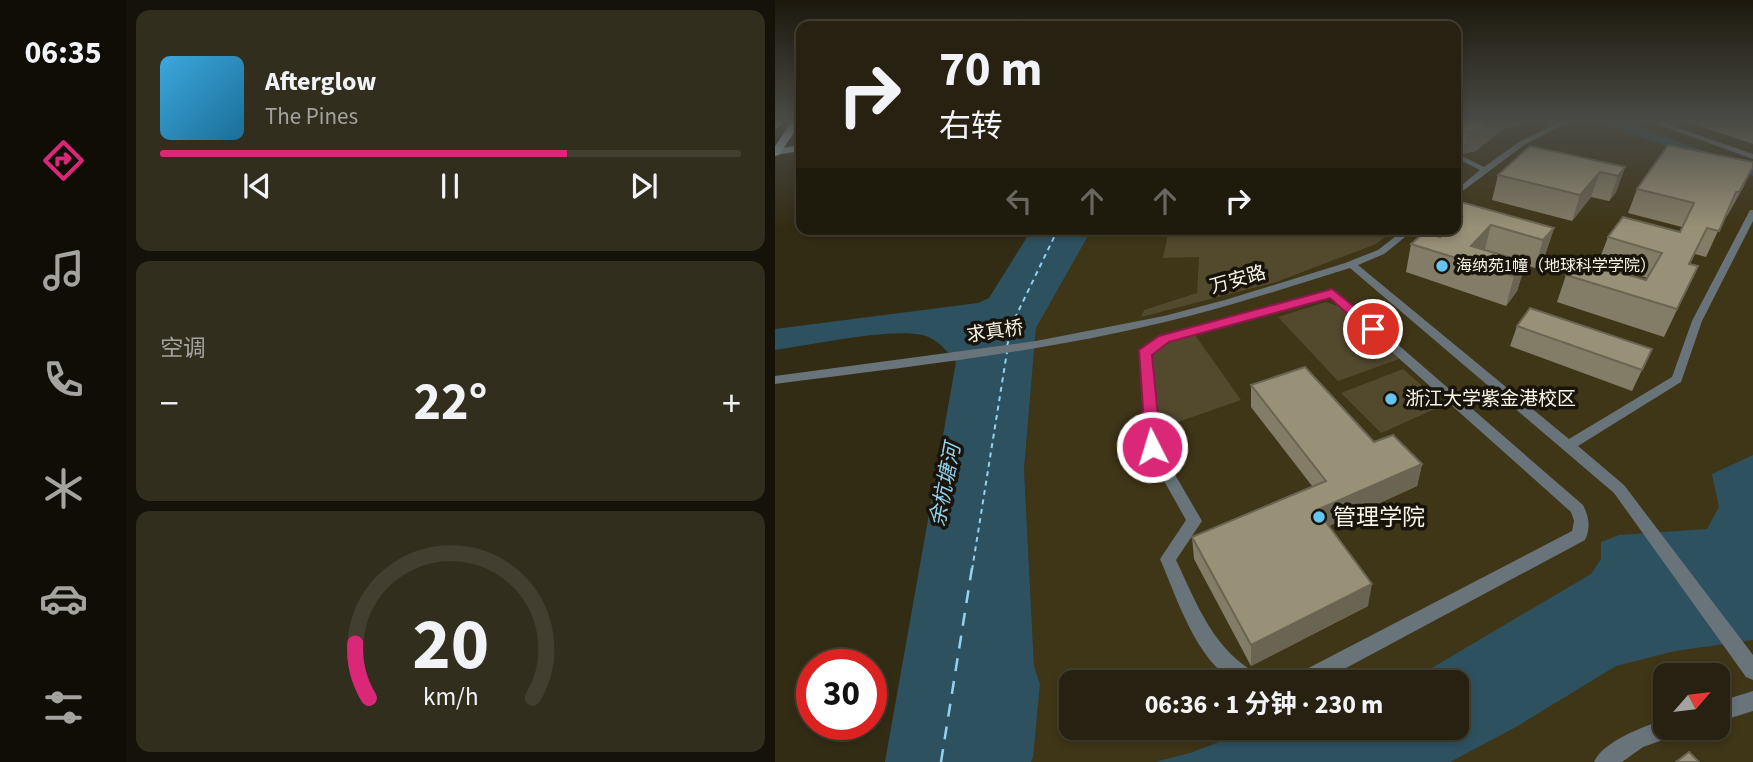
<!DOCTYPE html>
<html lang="zh">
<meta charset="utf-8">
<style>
body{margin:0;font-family:"Source Sans 3","Noto Sans SC",sans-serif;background:#322e1e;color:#f1f3f6;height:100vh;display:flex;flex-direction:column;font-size:26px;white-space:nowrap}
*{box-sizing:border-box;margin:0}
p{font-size:23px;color:#a4a39f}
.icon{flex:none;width:38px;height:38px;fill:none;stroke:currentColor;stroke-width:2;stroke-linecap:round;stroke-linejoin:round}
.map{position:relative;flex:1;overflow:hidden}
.sheet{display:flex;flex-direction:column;gap:10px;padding:10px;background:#151209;width:649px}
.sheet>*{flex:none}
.top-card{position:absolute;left:21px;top:21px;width:665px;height:214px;border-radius:14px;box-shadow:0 4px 10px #0003,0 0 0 2px #423e30;background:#262110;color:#f1f3f6;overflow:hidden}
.needle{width:46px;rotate:62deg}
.tools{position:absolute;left:878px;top:663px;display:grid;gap:14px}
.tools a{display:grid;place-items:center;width:77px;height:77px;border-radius:14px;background:#262110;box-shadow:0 4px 10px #0003,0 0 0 2px #423e30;font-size:35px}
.speed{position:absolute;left:21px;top:649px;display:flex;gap:14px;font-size:35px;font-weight:700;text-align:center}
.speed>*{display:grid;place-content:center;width:91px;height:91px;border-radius:50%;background:#262110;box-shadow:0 4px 10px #0003,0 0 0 2px #423e30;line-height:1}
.speed .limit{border:10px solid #d22;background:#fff;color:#111}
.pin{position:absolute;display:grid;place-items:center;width:60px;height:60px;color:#fff;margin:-30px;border:4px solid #fff;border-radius:50%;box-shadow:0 2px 7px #0007}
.me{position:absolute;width:77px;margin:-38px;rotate:355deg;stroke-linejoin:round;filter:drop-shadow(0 0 5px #0008)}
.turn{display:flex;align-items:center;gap:24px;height:147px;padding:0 28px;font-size:32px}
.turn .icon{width:91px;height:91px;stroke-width:2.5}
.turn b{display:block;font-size:49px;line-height:60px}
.lanes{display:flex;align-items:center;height:66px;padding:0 28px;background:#0003;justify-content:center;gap:35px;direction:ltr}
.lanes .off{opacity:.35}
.big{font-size:52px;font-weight:700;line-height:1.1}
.sheet .tile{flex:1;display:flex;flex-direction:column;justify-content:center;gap:10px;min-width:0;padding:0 24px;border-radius:14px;background:#322e1e}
.sheet .dial{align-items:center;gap:0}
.dial svg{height:182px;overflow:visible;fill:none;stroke:#423e30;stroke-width:7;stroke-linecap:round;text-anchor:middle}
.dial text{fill:#f1f3f6;stroke:none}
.song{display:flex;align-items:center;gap:21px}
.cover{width:84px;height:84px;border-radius:10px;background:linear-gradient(135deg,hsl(200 70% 55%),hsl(200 70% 35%))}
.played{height:7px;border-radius:4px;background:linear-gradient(90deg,#db2777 70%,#423e30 70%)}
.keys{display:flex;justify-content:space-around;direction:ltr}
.heat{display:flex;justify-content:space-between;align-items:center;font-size:38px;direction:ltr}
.trip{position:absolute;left:284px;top:670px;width:410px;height:70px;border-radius:14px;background:#262110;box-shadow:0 4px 10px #0003,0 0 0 2px #423e30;font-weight:700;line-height:70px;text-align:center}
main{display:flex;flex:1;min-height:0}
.dock{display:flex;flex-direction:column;width:126px;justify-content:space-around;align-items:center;background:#0f0d06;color:#a4a39f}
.dock .icon{width:49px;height:49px}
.dock .on{color:#db2777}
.dock b{font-size:32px;color:#f1f3f6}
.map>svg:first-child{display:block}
.built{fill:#3f3517;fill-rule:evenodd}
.green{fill:#534a2e}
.water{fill:#2e5160}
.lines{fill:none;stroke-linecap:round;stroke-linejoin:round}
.ferry-far1{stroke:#92d2f1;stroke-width:2;stroke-dasharray:5 4.5;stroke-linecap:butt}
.ferry{stroke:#92d2f1;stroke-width:2.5;stroke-dasharray:13 10;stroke-linecap:butt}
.street{fill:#68747a;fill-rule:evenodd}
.secondary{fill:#899ca6;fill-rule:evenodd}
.primary{fill:#a3bbc8;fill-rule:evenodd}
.wall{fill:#837c66}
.shaded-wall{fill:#6a6553}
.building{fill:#989077;stroke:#6a6553;stroke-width:2}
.route{fill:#db2777;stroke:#8e194d;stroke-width:2}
.poi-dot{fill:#65c5ef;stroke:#18140b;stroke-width:2.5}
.labels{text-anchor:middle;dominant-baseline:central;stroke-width:7;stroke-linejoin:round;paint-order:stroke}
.far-poi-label{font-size:16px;fill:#f8f4e6;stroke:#18140b;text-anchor:start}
.street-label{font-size:19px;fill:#f8f4e6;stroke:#18140b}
.poi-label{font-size:19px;fill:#f8f4e6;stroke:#18140b;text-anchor:start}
.water-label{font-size:21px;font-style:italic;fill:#92d2f1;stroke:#18140b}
.near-poi-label{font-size:23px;fill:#f8f4e6;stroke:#18140b;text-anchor:start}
</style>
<main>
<nav class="dock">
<b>06:35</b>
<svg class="icon on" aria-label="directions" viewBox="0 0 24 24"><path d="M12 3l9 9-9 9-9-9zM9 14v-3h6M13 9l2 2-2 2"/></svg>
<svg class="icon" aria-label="music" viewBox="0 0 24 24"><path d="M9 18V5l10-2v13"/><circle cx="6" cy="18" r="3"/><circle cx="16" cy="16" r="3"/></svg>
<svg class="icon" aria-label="phone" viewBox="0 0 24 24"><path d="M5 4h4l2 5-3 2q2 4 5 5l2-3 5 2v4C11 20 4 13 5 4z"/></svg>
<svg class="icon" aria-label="climate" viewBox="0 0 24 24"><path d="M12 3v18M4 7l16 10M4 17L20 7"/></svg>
<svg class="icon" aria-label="car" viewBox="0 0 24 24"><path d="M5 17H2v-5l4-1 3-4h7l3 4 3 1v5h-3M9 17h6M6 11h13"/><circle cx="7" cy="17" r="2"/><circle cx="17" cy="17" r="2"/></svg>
<svg class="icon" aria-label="filters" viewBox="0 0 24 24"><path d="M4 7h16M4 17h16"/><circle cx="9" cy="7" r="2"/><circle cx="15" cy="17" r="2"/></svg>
</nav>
<section class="sheet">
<div class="tile">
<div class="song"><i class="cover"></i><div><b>Afterglow</b><p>The Pines</p></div></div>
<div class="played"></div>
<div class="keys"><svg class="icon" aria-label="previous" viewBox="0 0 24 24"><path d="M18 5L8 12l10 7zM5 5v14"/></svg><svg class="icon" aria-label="pause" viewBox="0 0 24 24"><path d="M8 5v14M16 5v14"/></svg><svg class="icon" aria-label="next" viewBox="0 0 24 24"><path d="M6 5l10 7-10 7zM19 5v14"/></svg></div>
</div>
<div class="tile"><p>空调</p>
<div class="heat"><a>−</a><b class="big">22°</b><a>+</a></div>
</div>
<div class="tile dial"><svg viewBox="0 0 100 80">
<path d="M14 69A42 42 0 1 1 86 69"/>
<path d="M14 69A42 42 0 0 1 8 45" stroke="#db2777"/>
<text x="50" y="56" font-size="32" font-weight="700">20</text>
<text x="50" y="72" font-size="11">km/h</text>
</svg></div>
</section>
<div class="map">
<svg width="978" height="762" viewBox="0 0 978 762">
<rect width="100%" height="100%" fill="#332c15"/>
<path class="built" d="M681,121H978V762H256L265,684L259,666L249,469L261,328L317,229H681ZM891,676H943V728H891ZM296,682H681V728H296Z"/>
<g class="green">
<polygon points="394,229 620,229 601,244 501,282 366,317 369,310 422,293 424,257 388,258"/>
<polygon points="551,302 569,308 624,359 563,381 503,317"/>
<polygon points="420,335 466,400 383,429 376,356 390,344"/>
<polygon points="628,369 669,405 606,433 566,393"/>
</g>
<g class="water">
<polygon points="820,121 847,121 978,169 978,176"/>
<path d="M257,229H317L261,328L249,469L259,666L265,684L258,757L256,762H110L181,362C172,351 162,338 147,335C113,328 37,345 0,350V329L203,303L214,298Z"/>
<polygon points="978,455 978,640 900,651 841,666 741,727 675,762 380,762 415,753 481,728 681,728 681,682 633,682 816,574 826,559 826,542 844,535 932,529 944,507 937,474"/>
</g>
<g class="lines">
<g class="ferry-far1">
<polyline points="232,346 240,318 283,229"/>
<polyline points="197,570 232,352"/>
</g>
<polyline class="ferry" points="166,762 197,568"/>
<g class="street">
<polygon points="787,121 796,121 749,145 681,196 681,190 705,170 681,158 681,153 709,167 744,142"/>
<polygon points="873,121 883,121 978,154 978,159"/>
<path d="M975,210H978V221L927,321L906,382L803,446L849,485L978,655V680L971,677L839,493L575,268C514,287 453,307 390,322C262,353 131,367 0,384V376L261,341L389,316L450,300L570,263L603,250L630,229H640L609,254L583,265L794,439L897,377L917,321Z"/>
<path d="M557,290L561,291L808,505C814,517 816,527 810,540L545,682H518L520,675L797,531L799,521L796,512L555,297L393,341L376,355L384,447L427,521L401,560C422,604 439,652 485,675L487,682H460C421,660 402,598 385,559L411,520L370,447L364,354L385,337Z"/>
<polygon points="978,691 978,711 943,722 943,702"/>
<path d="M891,719V728H905L902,735L868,747L847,762H819C828,741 870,726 891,719Z"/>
</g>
<polygon class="secondary" points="26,145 26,151 0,155 0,149"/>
<g class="primary">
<polygon points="0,121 10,121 0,129"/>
<polygon points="17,121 26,122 4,155 0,156 0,146"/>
</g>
</g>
<g class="wall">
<polygon points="681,121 756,121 743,124 735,129 730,127 701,151 688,154 681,151"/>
<polygon points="910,121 978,121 978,144"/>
<polygon points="850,167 841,192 834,201 816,197 797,221 717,200 723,175"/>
<polygon points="969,186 952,216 950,216 931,257 920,254 915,264 923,266 889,337 782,302 791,275 871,280 872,278 823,263 833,237 905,232 907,227 853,213 862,189"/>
<polygon points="681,206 779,228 770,255 760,268 750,265 742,291 731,306 631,272 636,244 665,237 669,233 670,229 681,229"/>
<polygon points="742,326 877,349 857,391 735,346"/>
<polygon points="476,385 647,464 642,486 554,526 593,606 476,666 419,559 417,537 537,486 476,407"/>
</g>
<g class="shaded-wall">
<polygon points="716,121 731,121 730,127 701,151 688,154 692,132"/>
<polygon points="737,121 756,121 743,124 735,129"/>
<polygon points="684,129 681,149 681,135"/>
<polygon points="850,167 841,192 834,201 843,176"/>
<polygon points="978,167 969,186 952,216 964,192"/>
<polygon points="825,172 816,197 797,221 805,195"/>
<polygon points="716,225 709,253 696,246"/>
<polygon points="779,228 770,255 760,268 768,240"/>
<polygon points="751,262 742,291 731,306 739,276"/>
<polygon points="647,464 642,486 540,532 542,510"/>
<polygon points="597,584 593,606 476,666 476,645"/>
</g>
<g class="building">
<polygon points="681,121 716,121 705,129 692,132 684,129 682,134 681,135"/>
<polygon points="893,145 978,162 978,167 964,192 961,192 944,231 932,228 914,264 923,266 902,309 791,275 803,260 871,280 887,253 833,237 848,217 905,232 919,203 862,189"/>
<polygon points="755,146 850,167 843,176 825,172 805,195 723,175"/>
<polygon points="686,202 779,228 768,240 716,225 696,246 751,262 739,276 636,244 650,232 665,237 674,229 681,229 681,223 687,217 681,215 681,206"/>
<polygon points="755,308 877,349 867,370 742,326"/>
<polygon points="530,367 599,442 618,435 647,464 542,510 597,584 476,645 417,537 551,481 476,385"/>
<polygon points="914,752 924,762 901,762"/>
</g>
<linearGradient id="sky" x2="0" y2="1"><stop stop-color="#1c180c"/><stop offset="0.53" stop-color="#4a4b46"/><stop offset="1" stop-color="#4a4b46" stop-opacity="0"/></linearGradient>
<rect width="978" height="228" fill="url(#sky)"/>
<polygon class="route" points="557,289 603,326 603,332 593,332 555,298 394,342 377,355 386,447 377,454 371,452 364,350 384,336"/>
<g class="poi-dot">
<circle cx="667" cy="266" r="7"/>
<circle cx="616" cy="399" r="7"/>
<circle cx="544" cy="517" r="7"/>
</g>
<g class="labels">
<g class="far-poi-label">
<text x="681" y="266">海纳苑1幢（地球科学学院）</text>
</g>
<g class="street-label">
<text transform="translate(463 280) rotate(-16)">万安路</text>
<text transform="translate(220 332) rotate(-8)">求真桥</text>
</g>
<g class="poi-label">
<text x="630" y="399">浙江大学紫金港校区</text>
</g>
<g class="water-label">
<text transform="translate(170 485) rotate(-79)">余杭塘河</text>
</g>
<g class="near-poi-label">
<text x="558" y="517">管理学院</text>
</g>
</g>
</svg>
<div class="tools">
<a><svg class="needle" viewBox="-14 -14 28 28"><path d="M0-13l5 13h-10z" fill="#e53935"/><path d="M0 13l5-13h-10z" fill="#a4a39f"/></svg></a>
</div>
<div class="speed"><div class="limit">30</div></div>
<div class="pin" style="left:598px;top:329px;background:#d93025"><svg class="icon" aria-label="arrive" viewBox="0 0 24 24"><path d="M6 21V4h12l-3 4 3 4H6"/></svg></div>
<svg class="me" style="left:377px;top:447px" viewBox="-20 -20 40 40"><circle r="17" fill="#db2777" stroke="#fff" stroke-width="3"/><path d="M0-11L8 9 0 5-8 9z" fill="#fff"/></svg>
<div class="trip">06:36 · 1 分钟 · 230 m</div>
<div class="top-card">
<div class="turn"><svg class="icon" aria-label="right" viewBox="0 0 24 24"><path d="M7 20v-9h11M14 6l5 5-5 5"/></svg><div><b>70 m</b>右转</div></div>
<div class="lanes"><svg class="icon off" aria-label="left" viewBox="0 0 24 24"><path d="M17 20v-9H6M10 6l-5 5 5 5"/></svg><svg class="icon off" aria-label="ahead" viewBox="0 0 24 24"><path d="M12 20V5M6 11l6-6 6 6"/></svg><svg class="icon off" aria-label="ahead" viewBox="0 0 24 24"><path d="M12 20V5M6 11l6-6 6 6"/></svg><svg class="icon" aria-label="right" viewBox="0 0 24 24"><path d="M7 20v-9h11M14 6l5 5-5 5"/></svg></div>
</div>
</div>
</main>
